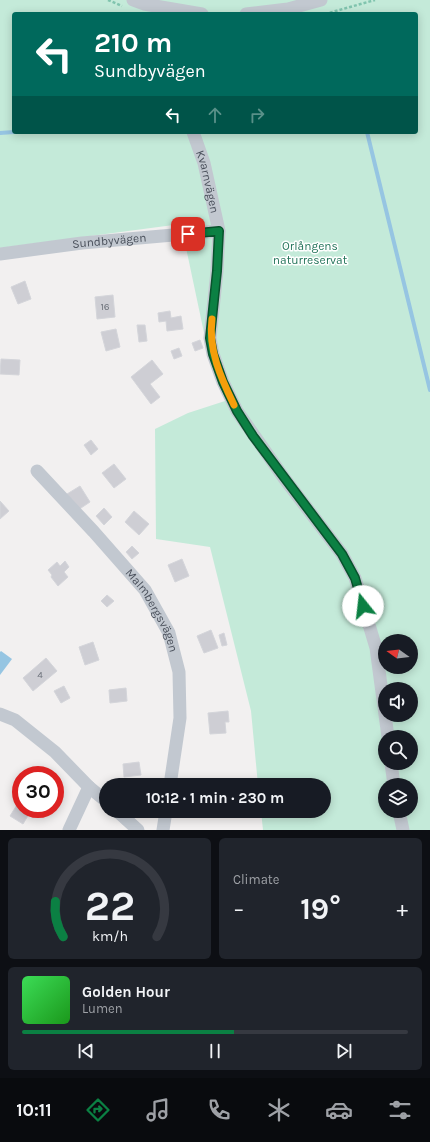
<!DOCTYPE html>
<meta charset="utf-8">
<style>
body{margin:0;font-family:Karla,sans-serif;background:#20242c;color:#f1f3f6;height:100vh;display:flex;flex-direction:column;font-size:15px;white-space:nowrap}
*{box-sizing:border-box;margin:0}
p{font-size:13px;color:#9ea1a6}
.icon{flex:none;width:22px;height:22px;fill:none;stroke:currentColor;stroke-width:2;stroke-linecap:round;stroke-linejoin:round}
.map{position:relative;height:830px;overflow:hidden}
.panel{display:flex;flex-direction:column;gap:8px;padding:8px;background:#0d0f14;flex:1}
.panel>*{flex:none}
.top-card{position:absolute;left:12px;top:12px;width:406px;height:122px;border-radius:4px;box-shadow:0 2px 10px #0003;background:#00695c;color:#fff;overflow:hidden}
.needle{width:26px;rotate:284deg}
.controls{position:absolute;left:378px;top:634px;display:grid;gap:8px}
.controls a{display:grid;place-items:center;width:40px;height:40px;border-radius:50%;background:#171b24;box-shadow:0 2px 10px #0003;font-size:20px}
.speed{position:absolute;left:12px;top:766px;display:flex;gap:8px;font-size:20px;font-weight:700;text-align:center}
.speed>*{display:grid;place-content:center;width:52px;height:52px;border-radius:50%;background:#171b24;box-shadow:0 2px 10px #0003;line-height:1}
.speed .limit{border:6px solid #d22;background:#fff;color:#111}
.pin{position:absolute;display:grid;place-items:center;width:34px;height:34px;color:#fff;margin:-17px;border-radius:8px;box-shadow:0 2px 6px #0006}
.me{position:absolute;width:44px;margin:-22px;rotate:344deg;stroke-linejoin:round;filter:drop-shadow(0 0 3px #0008)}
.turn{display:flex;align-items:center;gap:14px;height:84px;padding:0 16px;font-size:18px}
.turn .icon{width:52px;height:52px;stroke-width:2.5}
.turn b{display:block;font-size:28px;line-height:34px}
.lanes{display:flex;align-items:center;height:38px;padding:0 16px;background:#0003;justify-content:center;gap:20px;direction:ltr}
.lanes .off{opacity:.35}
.big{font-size:30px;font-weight:700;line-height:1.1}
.panel .widget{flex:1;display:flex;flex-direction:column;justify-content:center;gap:6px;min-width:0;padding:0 14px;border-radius:6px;background:#20242c}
.panel .dial{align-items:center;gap:0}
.dial svg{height:104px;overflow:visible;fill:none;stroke:#363941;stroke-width:7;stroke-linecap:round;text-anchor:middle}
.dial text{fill:#f1f3f6;stroke:none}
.song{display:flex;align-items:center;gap:12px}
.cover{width:48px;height:48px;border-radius:6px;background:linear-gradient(135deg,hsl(130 70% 55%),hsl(120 70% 35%))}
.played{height:4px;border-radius:2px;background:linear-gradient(90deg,#0b8043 55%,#363941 55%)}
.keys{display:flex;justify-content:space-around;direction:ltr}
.heat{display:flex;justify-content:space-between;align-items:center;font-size:22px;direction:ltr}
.panel .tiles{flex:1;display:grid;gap:8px;grid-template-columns:1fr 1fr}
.widget:last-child{grid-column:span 2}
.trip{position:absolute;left:99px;top:778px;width:232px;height:40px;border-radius:20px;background:#171b24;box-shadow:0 2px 10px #0003;font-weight:700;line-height:40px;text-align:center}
.dock{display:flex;height:64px;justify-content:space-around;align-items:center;background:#090b0e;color:#9ea1a6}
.dock .icon{width:28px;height:28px}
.dock .selected{color:#0b8043}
.dock b{font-size:18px;color:#f1f3f6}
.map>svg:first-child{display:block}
.green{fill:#c4ead9;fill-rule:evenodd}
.water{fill:#96c5e2}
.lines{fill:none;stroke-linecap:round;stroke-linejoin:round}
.stream{stroke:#96c5e2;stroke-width:4}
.building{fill:#ceced4;stroke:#d4d5da}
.path{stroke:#80c4ae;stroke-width:2.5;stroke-dasharray:3 2;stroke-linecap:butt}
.minor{stroke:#c2c8d0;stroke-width:13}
.route-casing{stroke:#07532c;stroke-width:10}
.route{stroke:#0b8043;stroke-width:7}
.slow{stroke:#f59e0b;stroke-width:7}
.labels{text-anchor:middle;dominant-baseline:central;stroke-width:3;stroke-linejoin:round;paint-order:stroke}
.number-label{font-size:10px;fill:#6b7079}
.street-label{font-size:12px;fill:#4a505b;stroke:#fff}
.park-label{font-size:12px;fill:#23745a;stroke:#fff}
</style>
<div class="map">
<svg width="430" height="830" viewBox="0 0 430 830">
<rect width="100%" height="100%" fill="#f2f0f0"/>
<path class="green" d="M0,0H430V830H263L261,811H324V785H258L251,711L210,547L156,539L155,429L188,413L225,401L227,404L211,366L181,224L0,248ZM14,14H416V132H14ZM385,641H411V667H385ZM385,689H411V715H385ZM385,737H411V763H385ZM385,785H411V811H385Z"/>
<polygon class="water" points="1,651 12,659 0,675 0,652"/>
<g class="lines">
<g class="stream">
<polyline points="367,132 430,390"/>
<polyline points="0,133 14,132"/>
</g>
</g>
<g class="building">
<polygon points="25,281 31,299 18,304 11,287"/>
<polygon points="113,295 115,317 97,319 95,297"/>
<polygon points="170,311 171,318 181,316 183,329 167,331 166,321 159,322 158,313"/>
<polygon points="137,325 145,325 147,341 139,342"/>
<polygon points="116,329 120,347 106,351 101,332"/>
<polygon points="200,340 203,348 195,351 192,343"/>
<polygon points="179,348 182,356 174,359 171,351"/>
<polygon points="1,359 20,360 19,375 0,374"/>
<polygon points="152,360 163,374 150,384 160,397 151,404 131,377"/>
<polygon points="91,440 98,449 91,455 84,445"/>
<polygon points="114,464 126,479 114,488 102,473"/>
<polygon points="80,486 90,502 78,510 67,494"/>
<polygon points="0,501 9,511 0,519"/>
<polygon points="104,508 112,517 104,525 96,516"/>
<polygon points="134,511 149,524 139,535 125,522"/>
<polygon points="132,546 139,553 132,559 126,552"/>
<polygon points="182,559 189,576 175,582 168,565"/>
<polygon points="65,561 69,567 64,572 68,577 58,586 51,577 52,575 48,570 57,562 60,566"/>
<polygon points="107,595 114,601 107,607 101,601"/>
<polygon points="211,630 218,648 204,653 197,636"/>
<polygon points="224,633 227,645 222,646 219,635"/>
<polygon points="93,642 99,660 85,665 79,647"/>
<polygon points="46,658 57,671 33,691 23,678"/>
<polygon points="64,686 70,698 61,703 54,691"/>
<polygon points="126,688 127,701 110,703 109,690"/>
<polygon points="228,711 229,722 225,722 226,733 210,734 208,713"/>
<polygon points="139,762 141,775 124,777 123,764"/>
<polygon points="20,800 21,809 32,809 23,824 10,816"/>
<polygon points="239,811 257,811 258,812 241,817"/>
</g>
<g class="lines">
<g class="path">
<polyline points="108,0 122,6"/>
<polyline points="325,14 375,0"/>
</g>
<g class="minor">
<polyline points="133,0 144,4 202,14"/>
<polyline points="246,14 288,9 321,0"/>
<path id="s1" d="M193,132L204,163L219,231L217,271L210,338L213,354L223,382L237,411L284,478L342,554L355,578L376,648L388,737"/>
<path id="s2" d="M0,254L82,243L219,231"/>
<path id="s3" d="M37,471L94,532L145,590L169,633L179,672L180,718L170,785"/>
<polyline points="0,714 15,720 55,752 89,787 106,801"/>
<polyline points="391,763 394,785"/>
<polyline points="117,811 138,830"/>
<polyline points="399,811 403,830"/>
<polyline points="69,830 89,787"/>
<polyline points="163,830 166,811"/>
</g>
</g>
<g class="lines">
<defs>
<polyline id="route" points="188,234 219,231 217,271 210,338 213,354 223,382 237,411 253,436 342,554 355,578 363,606"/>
</defs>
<use href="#route" class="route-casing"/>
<use href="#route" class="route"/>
<path class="slow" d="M212,319C208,350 221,378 234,405"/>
</g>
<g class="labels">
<g class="number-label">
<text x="105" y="307">16</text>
<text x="40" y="675">4</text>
</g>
<g class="street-label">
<text stroke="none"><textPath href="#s1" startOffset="52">Kvarnvägen</textPath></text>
<text stroke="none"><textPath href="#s2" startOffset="110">Sundbyvägen</textPath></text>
<text stroke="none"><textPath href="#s3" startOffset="182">Malmbergsvägen</textPath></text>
</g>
<g class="park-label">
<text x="310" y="246">Orlångens<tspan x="310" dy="14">naturreservat</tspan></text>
</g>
</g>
</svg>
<div class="controls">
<a><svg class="needle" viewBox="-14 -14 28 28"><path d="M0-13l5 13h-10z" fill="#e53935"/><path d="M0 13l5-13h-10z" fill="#9ea1a6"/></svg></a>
<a><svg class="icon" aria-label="sound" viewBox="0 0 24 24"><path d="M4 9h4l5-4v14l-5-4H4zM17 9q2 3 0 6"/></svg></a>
<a><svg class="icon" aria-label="search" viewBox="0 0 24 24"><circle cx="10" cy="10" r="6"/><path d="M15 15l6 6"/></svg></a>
<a><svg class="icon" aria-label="layers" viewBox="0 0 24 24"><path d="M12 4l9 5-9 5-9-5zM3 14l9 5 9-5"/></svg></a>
</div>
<div class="speed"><div class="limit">30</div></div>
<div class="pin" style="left:188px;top:234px;background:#d93025"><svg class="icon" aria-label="arrive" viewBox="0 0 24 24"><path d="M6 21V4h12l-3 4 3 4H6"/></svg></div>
<svg class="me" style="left:363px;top:606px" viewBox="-20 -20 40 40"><circle r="19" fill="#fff"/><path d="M0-13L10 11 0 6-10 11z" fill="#0b8043"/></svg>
<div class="trip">10:12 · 1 min · 230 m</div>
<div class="top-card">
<div class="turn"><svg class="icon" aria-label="left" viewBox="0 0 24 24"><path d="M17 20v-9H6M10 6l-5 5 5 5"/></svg><div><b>210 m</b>Sundbyvägen</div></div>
<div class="lanes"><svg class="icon" aria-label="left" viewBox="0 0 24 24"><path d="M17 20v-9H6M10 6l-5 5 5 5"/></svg><svg class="icon off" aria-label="ahead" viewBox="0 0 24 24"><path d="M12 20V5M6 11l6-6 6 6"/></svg><svg class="icon off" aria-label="right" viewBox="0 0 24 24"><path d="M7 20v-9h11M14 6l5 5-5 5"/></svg></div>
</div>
</div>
<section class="panel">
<div class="tiles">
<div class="widget dial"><svg viewBox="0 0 100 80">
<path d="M14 69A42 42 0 1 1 86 69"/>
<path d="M14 69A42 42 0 0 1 8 42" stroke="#0b8043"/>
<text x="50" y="56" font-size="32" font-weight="700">22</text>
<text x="50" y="72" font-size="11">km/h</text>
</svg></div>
<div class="widget"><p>Climate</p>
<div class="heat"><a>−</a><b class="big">19°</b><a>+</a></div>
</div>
<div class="widget">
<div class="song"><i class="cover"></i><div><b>Golden Hour</b><p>Lumen</p></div></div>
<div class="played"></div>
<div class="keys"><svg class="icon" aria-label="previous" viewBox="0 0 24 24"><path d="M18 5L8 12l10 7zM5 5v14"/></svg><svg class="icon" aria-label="pause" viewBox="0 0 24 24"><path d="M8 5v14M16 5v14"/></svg><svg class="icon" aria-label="next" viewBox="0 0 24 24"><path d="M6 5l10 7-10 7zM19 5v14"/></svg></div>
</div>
</div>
</section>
<nav class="dock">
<b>10:11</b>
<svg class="icon selected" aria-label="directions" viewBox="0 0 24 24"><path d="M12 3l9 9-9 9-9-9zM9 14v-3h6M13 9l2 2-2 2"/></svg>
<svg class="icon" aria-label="music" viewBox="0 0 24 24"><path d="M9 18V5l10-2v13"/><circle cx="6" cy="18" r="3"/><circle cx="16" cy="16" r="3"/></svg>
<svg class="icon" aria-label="phone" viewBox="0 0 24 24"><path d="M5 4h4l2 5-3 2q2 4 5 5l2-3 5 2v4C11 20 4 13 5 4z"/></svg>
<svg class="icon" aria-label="climate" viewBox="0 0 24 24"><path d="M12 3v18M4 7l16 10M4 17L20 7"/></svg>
<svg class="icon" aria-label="car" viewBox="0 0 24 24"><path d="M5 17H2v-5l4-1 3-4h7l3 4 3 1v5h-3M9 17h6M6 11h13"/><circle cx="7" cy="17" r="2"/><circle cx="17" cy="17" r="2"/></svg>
<svg class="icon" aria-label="filters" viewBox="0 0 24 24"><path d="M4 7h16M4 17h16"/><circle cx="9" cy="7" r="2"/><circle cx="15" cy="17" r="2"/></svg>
</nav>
